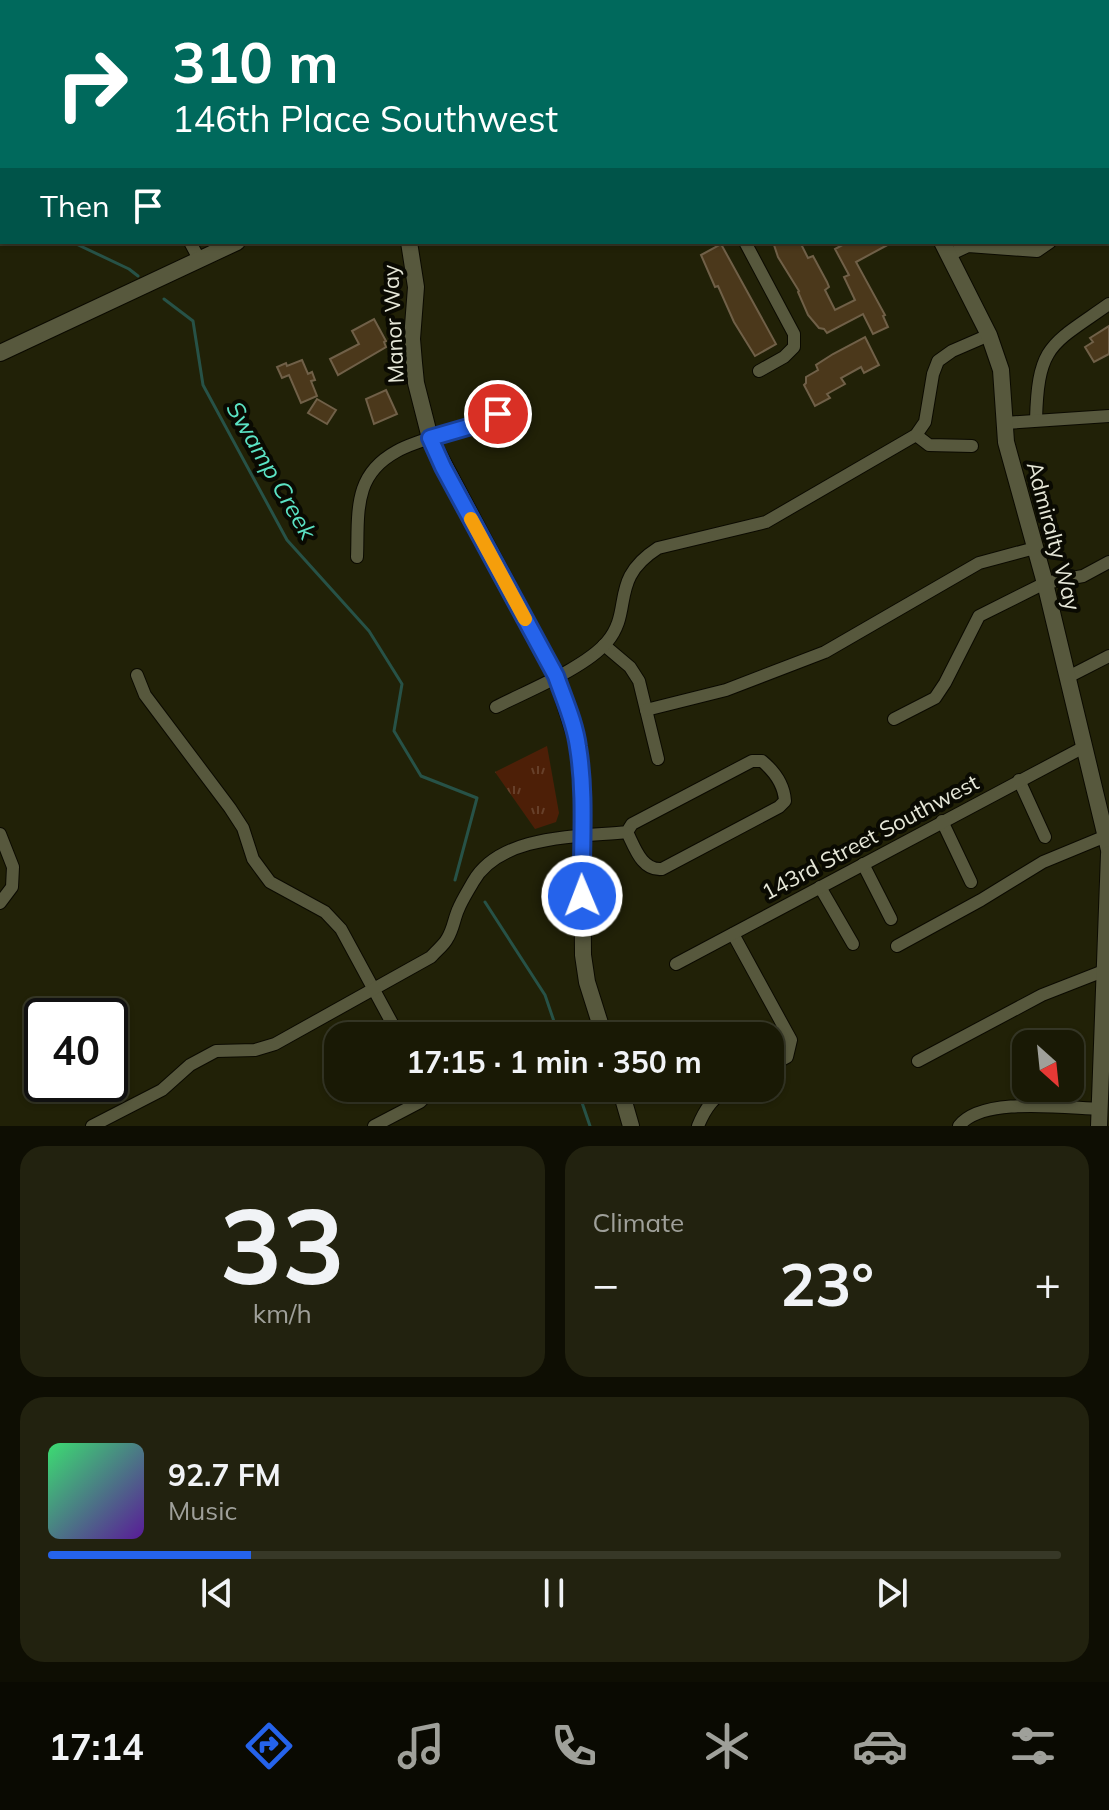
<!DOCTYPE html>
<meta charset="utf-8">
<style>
body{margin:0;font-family:Mulish,sans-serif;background:#22220f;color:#f1f3f6;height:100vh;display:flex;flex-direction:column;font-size:30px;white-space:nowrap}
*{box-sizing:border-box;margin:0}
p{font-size:26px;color:#9fa09a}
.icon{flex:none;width:44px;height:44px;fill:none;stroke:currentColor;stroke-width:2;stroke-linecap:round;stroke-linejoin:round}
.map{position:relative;height:1126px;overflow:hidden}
.sheet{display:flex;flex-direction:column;gap:20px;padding:20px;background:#0e0e03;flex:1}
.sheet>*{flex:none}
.guide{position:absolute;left:0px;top:0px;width:1110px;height:244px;box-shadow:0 2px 6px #0004,0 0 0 2px #373827;background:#00695c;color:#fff;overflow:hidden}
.needle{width:52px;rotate:153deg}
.controls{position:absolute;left:1012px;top:1030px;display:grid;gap:16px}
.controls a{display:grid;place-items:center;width:72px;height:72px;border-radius:16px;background:#191905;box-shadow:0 2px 6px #0004,0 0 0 2px #373827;font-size:40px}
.speed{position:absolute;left:24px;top:998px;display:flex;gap:16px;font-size:40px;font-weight:700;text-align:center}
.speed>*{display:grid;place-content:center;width:104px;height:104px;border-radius:50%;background:#191905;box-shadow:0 2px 6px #0004,0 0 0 2px #373827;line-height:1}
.speed .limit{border:4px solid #111;border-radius:12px;background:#fff;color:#111}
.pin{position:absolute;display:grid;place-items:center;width:68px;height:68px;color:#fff;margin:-34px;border:4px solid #fff;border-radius:50%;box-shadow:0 2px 8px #0007}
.me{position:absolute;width:88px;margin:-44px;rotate:359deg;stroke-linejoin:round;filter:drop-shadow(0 0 6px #0008)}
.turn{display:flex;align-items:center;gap:28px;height:168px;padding:0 40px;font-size:36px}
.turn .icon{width:104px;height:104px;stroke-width:2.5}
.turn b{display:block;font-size:56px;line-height:68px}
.then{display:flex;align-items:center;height:76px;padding:0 40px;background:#0003;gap:16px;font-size:30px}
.big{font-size:60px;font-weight:700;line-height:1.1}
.sheet .card{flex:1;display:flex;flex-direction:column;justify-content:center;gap:12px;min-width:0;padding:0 28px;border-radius:24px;background:#22220f}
.sheet .dial{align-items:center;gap:0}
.dial b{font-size:104px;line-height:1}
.song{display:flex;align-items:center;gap:24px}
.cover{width:96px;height:96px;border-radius:12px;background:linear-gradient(135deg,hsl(140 70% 55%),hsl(270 70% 35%))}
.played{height:8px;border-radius:4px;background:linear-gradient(90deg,#2563eb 20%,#373827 20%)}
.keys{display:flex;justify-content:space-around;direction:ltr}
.heat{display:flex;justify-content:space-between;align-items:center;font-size:44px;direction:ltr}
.sheet .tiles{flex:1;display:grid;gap:20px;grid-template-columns:1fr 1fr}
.card:last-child{grid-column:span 2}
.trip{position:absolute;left:324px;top:1022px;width:460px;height:80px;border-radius:24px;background:#191905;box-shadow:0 2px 6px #0004,0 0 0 2px #373827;font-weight:700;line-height:80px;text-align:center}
.tabs{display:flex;height:128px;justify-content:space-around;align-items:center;background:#0a0a02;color:#9fa09a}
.tabs .icon{width:56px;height:56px}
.tabs .selected{color:#2563eb}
.tabs b{font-size:36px;color:#f1f3f6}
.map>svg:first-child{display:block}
.park{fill:url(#park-tufts)}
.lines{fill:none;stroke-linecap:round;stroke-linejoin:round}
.stream{stroke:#275247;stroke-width:3}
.building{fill:#4b381b;stroke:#706048;stroke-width:2}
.minor-casing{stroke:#0b0a00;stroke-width:14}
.tertiary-casing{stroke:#0b0a00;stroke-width:18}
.minor{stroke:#57583d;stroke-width:12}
.tertiary{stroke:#57583d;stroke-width:16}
.route-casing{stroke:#184099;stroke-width:20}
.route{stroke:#2563eb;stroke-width:14}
.slow{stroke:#f59e0b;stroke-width:14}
.labels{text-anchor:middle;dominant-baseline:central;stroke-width:8;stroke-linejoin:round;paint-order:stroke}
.street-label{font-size:22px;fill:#e6e7d8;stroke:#0a0a02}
.water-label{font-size:24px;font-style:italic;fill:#5be3c4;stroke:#0a0a02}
</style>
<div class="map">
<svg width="1109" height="1126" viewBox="0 0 1109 1126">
<defs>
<pattern id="park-tufts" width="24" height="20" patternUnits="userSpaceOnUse" patternTransform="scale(2)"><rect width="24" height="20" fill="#4d1f07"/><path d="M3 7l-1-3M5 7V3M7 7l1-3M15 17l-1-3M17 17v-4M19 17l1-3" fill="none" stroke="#67402a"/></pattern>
</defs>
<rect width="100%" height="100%" fill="#212107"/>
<polygon class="park" points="547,746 559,813 556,822 535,829 495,772"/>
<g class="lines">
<g class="stream">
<polyline points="0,175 2,177"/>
<polyline points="72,242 129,269 138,276"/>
<polyline points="164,299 193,321 203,385 287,540 369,631 402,684 394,731 421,776 477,798 455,880"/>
<polyline points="485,902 545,995 559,1036"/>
<polyline points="577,1088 590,1126"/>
</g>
</g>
<g class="building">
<polygon points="773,242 800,242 808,258 813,256 827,282 829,287 825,290 835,310 855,300 844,277 849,275 835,249 848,242 893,242 856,262 885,315 883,316 888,327 873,334 863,314 827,333 824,329 819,328 808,315 798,292 799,291 778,257"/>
<polygon points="721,244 776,344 755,356 734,322 718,286 715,287 701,255"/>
<polygon points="374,319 386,341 384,342 386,347 338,375 330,359 359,344 352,331"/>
<polygon points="1109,326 1109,354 1094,362 1085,347 1093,342 1090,338"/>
<polygon points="865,337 879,365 864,373 861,367 841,378 845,384 827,394 830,398 815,406 804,385 806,383 806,377 818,370 816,365 833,354"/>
<polygon points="302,360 308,374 312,372 315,380 311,381 317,396 301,403 289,375 282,378 277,367 286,363 287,366"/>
<polygon points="386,390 397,414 374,424 366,399"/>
<polygon points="317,399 336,410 327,424 308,413"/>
</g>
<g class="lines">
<defs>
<g id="minor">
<polyline points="397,0 399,2"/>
<polyline points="1108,152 1109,153"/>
<polyline points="1108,202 1109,201"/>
<polyline points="190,242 199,259"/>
<polyline points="745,242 794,334 794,347 784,357 759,371"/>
<polyline points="949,255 968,246 1037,251 1050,242"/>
<path d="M1036,420C1038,344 1051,345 1109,304"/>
<polyline points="1005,423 1109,416"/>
<polyline points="916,435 929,445 972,446"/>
<path d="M357,557C358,535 356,510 363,489C377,447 427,440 464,428C476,424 487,419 498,414"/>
<polyline points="604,645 630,667 639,681 658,759"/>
<polyline points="137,675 145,695 230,808 243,828 253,859 270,882 325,912 341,929 399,1036"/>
<polyline points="1068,677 1109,656"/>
<path d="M496,707C527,691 585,668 607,642C634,610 608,580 658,548L766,522L916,435L925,422L933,374L938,361L952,351L989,335"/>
<polyline points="646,710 726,690 825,652 979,563 1035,548"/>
<polyline points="894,719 935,698 945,683 979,616 1045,583 1083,576 1109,562"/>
<polyline points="1019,780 1045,837"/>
<polyline points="942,821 971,882"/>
<polyline points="0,834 13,867 12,887 0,903"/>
<polyline points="863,864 891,919"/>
<polyline points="820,887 853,944"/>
<polyline points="733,934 791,1040 787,1057 770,1066"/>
<polyline points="897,946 981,900 1043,862 1106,836"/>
<polyline points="676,964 1084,747"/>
<polyline points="918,1061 1042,995 1106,970"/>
<path d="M92,1126L162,1090L190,1065L216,1051L255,1050L275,1044L431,957C436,951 444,945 447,939C453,930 454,919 458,910C462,900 468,891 473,882C500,834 579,837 627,832L632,824L752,761H762C774,771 784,784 785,801L779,807L662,869C642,871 635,848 627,832"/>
<polyline points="374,1126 420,1102 426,1096 426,1088"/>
<path d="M698,1126C705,1109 713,1097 730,1088"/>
<path d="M959,1126C982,1096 1065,1108 1101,1109"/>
</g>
<g id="tertiary">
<polyline points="284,0 285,2"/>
<polyline points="813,0 814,2"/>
<polyline points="734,2 739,0"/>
<polyline points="409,242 416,287 412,339 414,363 416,383 430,438 556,676 578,745 582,794 583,955 587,982 604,1036"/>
<polyline points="942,242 989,335 1001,370 1006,442 1045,583 1109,850"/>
<polyline points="0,353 237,242"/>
<polyline points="620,1088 631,1126"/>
<polyline points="1099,1126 1109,854"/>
</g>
</defs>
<use href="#minor" class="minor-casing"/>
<use href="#tertiary" class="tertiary-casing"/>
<use href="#minor" class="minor"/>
<use href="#tertiary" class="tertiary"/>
</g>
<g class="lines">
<defs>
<path id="route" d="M498,414L468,427L430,438L443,467L556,676C564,699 575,723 578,747C586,796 581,847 582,896"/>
</defs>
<use href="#route" class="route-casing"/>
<use href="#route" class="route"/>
<polyline class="slow" points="471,519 525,619"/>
</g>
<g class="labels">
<g class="street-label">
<text transform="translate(393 324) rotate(-93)">Manor Way</text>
<text transform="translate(1054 536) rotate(75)">Admiralty Way</text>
<text transform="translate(870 837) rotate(-28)">143rd Street Southwest</text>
</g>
<g class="water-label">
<text transform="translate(272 470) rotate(60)">Swamp Creek</text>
</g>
</g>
</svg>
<div class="controls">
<a><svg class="needle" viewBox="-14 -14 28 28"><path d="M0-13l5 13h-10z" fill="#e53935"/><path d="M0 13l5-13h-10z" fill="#9fa09a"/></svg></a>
</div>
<div class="speed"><div class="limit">40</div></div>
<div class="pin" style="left:498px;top:414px;background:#d93025"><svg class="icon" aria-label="arrive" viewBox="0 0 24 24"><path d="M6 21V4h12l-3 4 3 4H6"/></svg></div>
<svg class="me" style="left:582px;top:896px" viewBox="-20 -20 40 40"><circle r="17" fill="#2563eb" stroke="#fff" stroke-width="3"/><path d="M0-11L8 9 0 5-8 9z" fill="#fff"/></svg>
<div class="trip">17:15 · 1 min · 350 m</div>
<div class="guide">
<div class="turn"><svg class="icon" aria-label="right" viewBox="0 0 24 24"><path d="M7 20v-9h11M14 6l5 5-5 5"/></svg><div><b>310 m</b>146th Place Southwest</div></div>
<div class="then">Then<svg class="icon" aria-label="arrive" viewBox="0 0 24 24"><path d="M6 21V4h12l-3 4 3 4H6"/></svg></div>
</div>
</div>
<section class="sheet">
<div class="tiles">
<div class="card dial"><b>33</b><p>km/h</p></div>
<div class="card"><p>Climate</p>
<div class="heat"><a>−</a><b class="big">23°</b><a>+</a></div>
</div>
<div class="card">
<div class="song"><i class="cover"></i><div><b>92.7 FM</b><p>Music</p></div></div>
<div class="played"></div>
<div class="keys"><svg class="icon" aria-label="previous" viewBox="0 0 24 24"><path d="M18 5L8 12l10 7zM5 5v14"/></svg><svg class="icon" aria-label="pause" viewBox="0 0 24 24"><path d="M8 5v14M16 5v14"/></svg><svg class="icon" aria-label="next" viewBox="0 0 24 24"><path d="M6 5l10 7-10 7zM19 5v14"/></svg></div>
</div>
</div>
</section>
<nav class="tabs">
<b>17:14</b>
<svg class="icon selected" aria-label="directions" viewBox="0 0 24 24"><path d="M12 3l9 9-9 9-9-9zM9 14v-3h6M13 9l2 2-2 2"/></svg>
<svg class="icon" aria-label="music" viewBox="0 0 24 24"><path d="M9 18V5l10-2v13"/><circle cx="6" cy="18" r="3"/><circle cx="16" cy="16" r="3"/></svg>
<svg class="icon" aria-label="phone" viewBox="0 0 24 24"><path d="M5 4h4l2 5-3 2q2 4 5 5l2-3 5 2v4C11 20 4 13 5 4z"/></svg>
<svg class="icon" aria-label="climate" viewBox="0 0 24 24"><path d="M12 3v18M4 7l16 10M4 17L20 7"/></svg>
<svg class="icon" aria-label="car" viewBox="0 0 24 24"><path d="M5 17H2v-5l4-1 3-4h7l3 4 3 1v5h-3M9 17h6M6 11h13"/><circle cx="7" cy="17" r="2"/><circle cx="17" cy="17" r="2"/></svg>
<svg class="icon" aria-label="filters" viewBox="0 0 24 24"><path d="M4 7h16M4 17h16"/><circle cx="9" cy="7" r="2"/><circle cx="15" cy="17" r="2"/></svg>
</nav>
